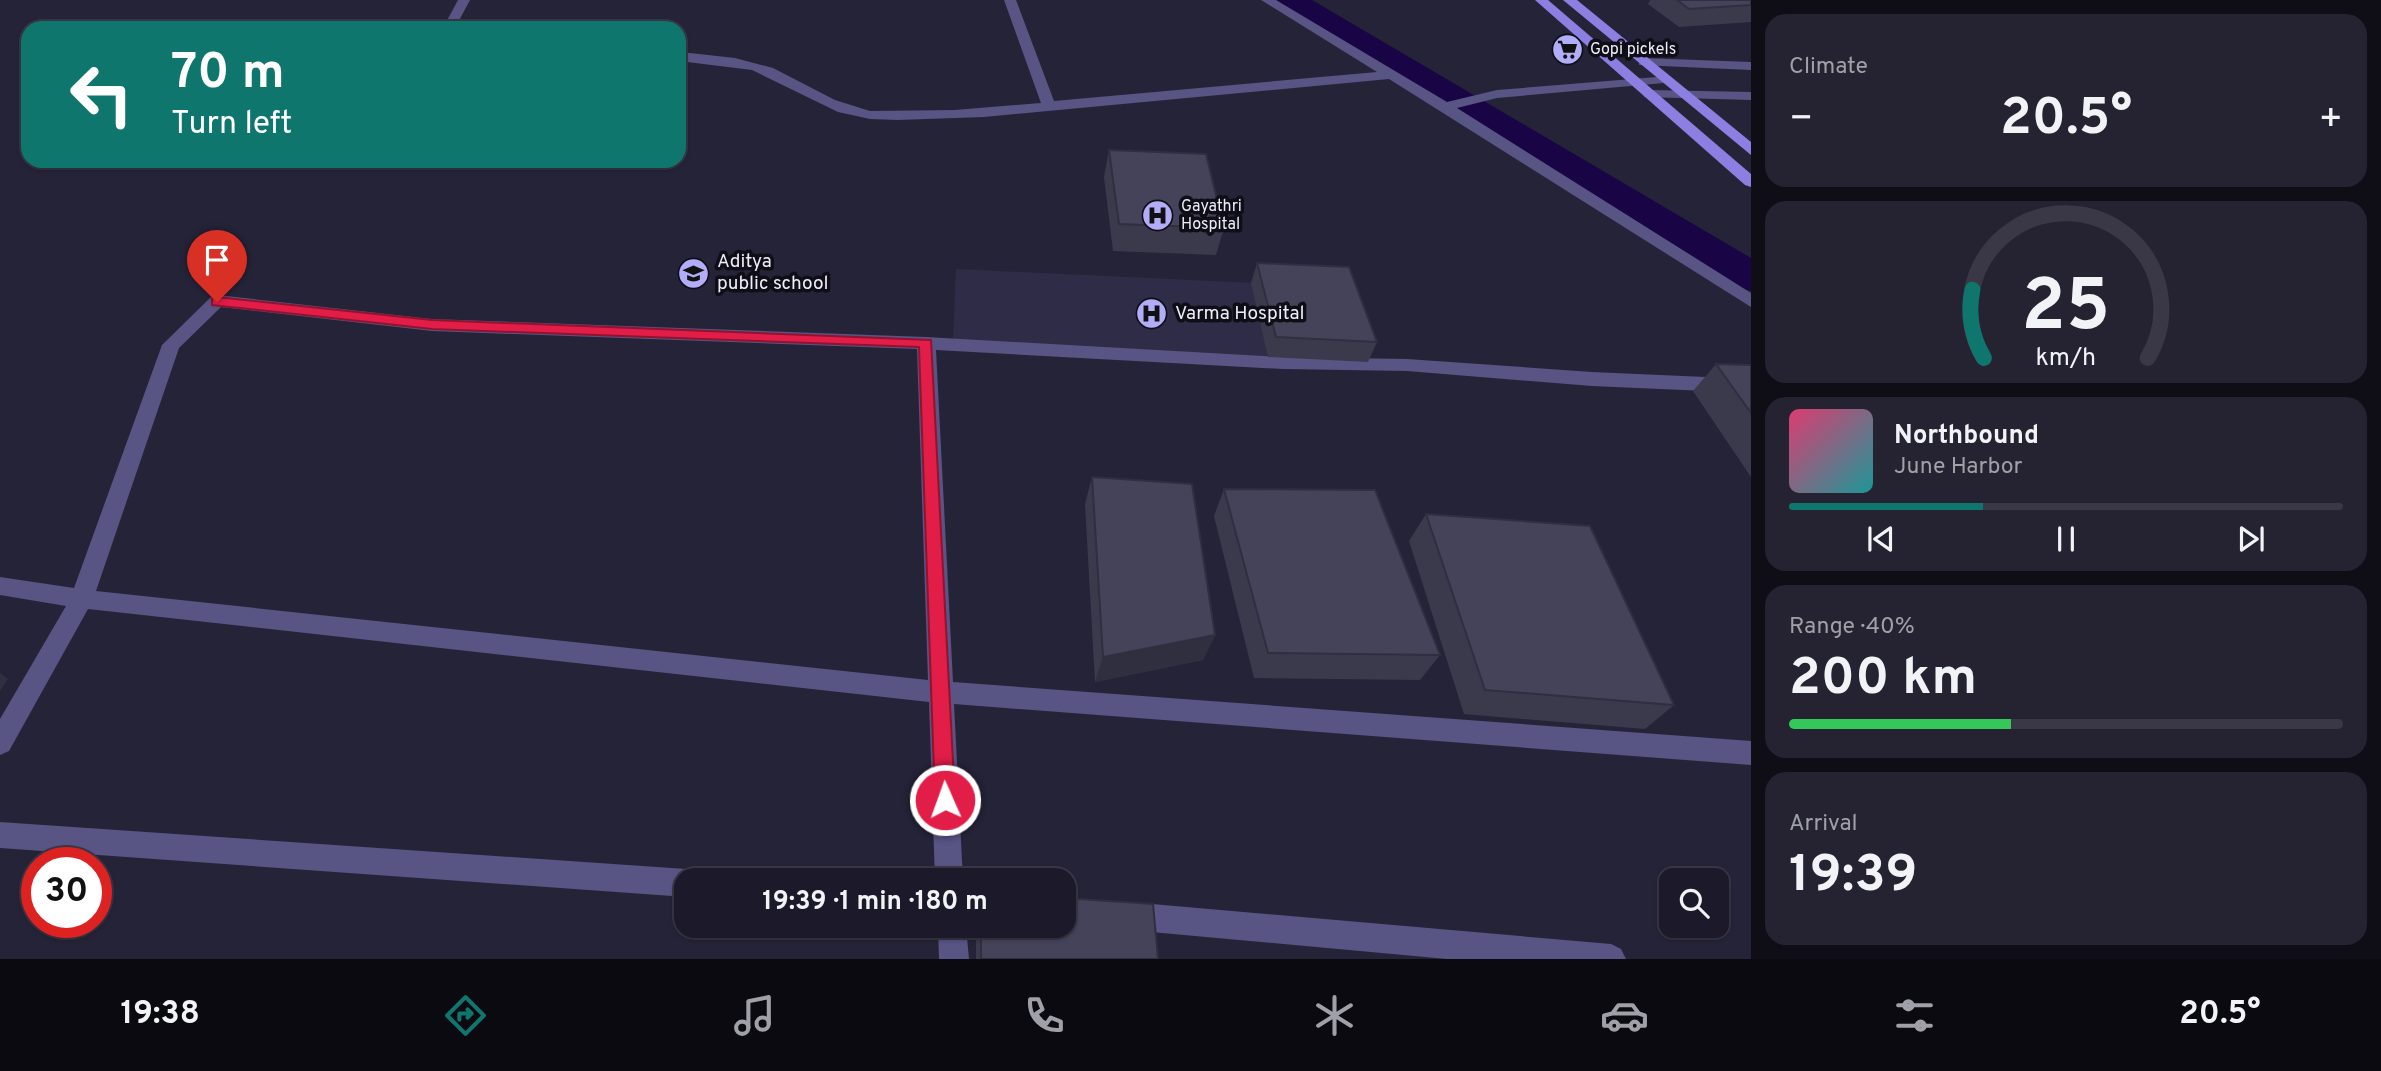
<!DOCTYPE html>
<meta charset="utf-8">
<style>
body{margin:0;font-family:Overpass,sans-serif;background:#252332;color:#f1f3f6;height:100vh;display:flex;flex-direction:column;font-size:26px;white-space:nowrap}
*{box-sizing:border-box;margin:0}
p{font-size:23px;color:#a0a1a8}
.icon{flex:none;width:38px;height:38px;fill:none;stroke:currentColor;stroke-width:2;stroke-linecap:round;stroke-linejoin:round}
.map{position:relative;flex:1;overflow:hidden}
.side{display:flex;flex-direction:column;gap:14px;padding:14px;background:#0f0e17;width:630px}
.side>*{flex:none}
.top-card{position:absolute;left:21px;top:21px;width:665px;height:147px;border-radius:21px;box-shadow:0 2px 5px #0004,0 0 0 2px #3a3847;background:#0f766e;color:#fff;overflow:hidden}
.buttons{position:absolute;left:1659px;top:868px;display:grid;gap:14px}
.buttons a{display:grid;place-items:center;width:70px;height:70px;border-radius:14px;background:#1c1a2a;box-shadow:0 2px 5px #0004,0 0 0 2px #3a3847;font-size:35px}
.speed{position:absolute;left:21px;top:847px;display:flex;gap:14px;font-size:35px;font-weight:700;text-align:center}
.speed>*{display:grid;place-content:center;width:91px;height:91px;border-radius:50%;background:#1c1a2a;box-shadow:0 2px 5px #0004,0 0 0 2px #3a3847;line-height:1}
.speed .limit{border:10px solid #d22;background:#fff;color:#111}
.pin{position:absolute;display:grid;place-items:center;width:60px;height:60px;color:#fff;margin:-72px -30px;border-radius:50% 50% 50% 0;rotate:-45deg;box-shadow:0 0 7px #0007}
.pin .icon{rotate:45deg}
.me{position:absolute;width:77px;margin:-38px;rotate:358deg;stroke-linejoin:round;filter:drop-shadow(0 0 5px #0008)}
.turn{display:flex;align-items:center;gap:24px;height:147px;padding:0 35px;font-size:32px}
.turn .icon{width:91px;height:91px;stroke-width:2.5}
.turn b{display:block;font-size:49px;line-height:60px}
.big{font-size:52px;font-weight:700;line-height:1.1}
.side .card{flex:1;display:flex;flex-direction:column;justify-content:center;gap:10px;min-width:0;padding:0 24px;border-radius:21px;background:#252332}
.side .dial{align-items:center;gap:0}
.dial svg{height:182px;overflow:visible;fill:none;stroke:#3a3847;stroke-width:7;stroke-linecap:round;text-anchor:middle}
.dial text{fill:#f1f3f6;stroke:none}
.song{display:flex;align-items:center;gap:21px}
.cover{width:84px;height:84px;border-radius:10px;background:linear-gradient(135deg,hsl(340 70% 55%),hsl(180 70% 35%))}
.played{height:7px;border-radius:4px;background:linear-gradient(90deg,#0f766e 35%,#3a3847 35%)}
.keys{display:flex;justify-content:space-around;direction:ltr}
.heat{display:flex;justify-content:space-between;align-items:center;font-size:38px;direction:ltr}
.charge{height:10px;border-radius:5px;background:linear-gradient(90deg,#34c759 40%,#3a3847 0)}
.trip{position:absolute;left:674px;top:868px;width:402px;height:70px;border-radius:21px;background:#1c1a2a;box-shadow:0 2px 5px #0004,0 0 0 2px #3a3847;font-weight:700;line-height:70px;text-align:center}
.tab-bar{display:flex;height:112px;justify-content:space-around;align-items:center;background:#0b0a11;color:#a0a1a8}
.tab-bar .icon{width:49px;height:49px}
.tab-bar .active{color:#0f766e}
.tab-bar b{font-size:32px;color:#f1f3f6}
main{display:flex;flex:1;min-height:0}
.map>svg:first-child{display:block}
.built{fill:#2f2c47}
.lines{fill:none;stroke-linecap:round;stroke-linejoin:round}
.canal{fill:#190546;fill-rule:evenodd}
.street{fill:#585484;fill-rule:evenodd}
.primary{fill:#8b7fe2;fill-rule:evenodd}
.wall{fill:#3b3a4d}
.shaded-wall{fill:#302f3f}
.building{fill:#45435a;stroke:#302f3f;stroke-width:2}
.route{fill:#e11d48;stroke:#92132f;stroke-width:2}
.labels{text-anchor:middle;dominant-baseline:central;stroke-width:7;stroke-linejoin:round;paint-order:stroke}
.far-poi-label{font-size:16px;fill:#ededfb;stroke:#0f0e17;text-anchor:start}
.poi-label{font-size:19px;fill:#ededfb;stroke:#0f0e17;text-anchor:start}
</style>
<main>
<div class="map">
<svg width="1751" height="959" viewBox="0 0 1751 959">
<rect width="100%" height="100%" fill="#252338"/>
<polygon class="built" points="956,269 1341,287 1368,362 953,341"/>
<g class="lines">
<polygon class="canal" points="1274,0 1312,0 1751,258 1751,291 1736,287 1279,7"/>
<g class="street">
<polygon points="458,0 470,0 455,28 443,28"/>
<polygon points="1004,0 1016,0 1054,101 1377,72 1261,0 1276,0 1447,102 1497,90 1669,76 1669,82 1664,83 1497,98 1457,108 1751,293 1751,307 1389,79 984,117 898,120 870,119 838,112 752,70 679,61 679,53 690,53 735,58 773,68 835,100 870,111 955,110 1041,103"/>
<polygon points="1644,58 1751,62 1751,70 1639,65 1639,59"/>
<polygon points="1649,90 1751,92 1751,100 1644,97 1644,91"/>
<path d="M217,295L432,319L926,337L1283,357L1407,359L1592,372L1751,379V393L1592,386L1407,371L1283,369L936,350L953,682L1751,741V765L954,704L963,880H935L929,702L88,609L9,751L0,755V719L66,606L0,595V577L74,588L162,345L211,297ZM221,307L432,331L917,349L928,680L96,591L179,348Z"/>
<polygon points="0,822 686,869 696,873 699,880 686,880 686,897 0,848"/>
<polygon points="1129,902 1611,944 1621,949 1626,959 1447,959 1129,930 1119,926 1115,916 1119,906"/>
<polygon points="938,926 966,926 969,959 939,959"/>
</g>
<g class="primary">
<polygon points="1535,0 1548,0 1751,174 1751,187 1745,185"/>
<polygon points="1563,0 1577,0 1751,142 1751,155"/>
</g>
</g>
<g class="wall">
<polygon points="1650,0 1751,0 1751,22 1679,27 1648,4"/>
<polygon points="1109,150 1224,228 1216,255 1113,251 1104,177"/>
<polygon points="1257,263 1377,342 1368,362 1268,357 1251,283"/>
<polygon points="1716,364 1751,365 1751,477 1693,391"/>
<polygon points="1092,477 1215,635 1203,660 1095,682 1085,504"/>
<polygon points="1224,489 1440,655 1420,680 1254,678 1214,516"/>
<polygon points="1426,514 1674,705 1645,729 1464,714 1409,541"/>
<polygon points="976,926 1064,926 1158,959 976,959"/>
</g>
<g class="shaded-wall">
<polygon points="1215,635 1203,660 1095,682 1103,657"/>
<polygon points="0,673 8,679 0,691"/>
</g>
<g class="building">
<polygon points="1677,0 1751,0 1751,5 1689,9"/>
<polygon points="1109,150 1206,154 1224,228 1119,224"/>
<polygon points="1257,263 1349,267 1377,342 1276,337"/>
<polygon points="1716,364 1751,365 1751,413"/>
<polygon points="1092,477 1192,484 1215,635 1103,657"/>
<polygon points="1224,489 1375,490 1440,655 1268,653"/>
<polygon points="1426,514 1590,526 1674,705 1485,690"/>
<polygon points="1064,898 1153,904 1158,959 981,959 981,926 1064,926"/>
</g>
<polygon class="route" points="217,297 432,320 931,340 955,800 952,806 945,809 937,806 935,800 919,347 432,329 212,305 212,298"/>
<defs>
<symbol id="supermarket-disc" viewBox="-11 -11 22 22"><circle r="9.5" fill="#b2adf9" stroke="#0f0e17"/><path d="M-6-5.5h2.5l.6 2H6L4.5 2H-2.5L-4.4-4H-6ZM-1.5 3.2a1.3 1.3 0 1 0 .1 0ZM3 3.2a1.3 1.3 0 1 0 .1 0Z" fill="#111"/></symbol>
<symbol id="hospital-disc" viewBox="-11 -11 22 22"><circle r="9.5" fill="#b2adf9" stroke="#0f0e17"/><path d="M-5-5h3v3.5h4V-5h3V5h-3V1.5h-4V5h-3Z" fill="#111"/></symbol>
<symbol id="school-disc" viewBox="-11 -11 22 22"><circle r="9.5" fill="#b2adf9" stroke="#0f0e17"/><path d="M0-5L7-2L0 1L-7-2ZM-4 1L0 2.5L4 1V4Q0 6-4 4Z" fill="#111"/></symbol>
</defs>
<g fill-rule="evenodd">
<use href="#supermarket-disc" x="1550" y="32" width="35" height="35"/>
<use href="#hospital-disc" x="1140" y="198" width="35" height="35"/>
<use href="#school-disc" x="676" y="256" width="35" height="35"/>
<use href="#hospital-disc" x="1134" y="296" width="35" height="35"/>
</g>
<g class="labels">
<g class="far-poi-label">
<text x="1590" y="50">Gopi pickels</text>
<text x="1181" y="207">Gayathri<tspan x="1181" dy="18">Hospital</tspan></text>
</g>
<g class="poi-label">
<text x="717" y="262">Aditya<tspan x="717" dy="22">public school</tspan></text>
<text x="1175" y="314">Varma Hospital</text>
</g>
</g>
</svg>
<div class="buttons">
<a><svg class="icon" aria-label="search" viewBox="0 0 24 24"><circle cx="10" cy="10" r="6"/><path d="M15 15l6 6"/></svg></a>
</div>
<div class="speed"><div class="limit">30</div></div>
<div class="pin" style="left:217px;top:302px;background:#d93025"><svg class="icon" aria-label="arrive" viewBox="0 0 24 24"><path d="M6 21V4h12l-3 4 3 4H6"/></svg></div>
<svg class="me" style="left:945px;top:800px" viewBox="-20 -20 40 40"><circle r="17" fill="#e11d48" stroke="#fff" stroke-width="3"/><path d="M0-11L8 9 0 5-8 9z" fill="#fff"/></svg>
<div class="trip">19:39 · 1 min · 180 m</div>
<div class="top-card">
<div class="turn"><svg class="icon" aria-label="left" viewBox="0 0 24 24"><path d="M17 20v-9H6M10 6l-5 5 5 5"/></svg><div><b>70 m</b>Turn left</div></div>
</div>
</div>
<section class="side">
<div class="card"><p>Climate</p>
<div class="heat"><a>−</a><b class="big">20.5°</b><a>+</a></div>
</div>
<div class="card dial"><svg viewBox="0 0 100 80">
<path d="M14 69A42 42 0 1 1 86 69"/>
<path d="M14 69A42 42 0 0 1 9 39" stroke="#0f766e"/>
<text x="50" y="56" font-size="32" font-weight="700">25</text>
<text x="50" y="72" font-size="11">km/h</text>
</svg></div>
<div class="card">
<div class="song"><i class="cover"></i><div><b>Northbound</b><p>June Harbor</p></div></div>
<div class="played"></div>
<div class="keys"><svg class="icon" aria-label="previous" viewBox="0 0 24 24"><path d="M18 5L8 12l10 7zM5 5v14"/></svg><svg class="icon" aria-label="pause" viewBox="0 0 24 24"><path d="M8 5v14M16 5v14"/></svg><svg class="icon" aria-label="next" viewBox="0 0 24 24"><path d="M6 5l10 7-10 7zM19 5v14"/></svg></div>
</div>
<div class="card"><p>Range · 40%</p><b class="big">200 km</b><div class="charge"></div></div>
<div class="card"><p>Arrival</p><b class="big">19:39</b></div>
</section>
</main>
<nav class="tab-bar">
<b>19:38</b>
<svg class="icon active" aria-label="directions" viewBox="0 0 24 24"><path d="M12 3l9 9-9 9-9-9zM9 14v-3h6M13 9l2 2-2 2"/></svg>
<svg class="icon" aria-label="music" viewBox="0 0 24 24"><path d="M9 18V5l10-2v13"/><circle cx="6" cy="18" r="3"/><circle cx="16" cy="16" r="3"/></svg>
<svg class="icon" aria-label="phone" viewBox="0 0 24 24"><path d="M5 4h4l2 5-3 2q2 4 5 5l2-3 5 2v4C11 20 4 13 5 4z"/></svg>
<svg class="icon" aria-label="climate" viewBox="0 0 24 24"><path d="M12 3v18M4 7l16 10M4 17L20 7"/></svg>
<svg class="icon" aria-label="car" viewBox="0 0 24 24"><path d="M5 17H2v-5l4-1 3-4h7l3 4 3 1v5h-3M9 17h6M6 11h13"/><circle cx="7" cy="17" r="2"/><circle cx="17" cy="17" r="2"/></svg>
<svg class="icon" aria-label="filters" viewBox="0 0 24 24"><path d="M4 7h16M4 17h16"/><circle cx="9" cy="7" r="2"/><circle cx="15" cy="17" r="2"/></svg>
<b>20.5°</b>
</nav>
